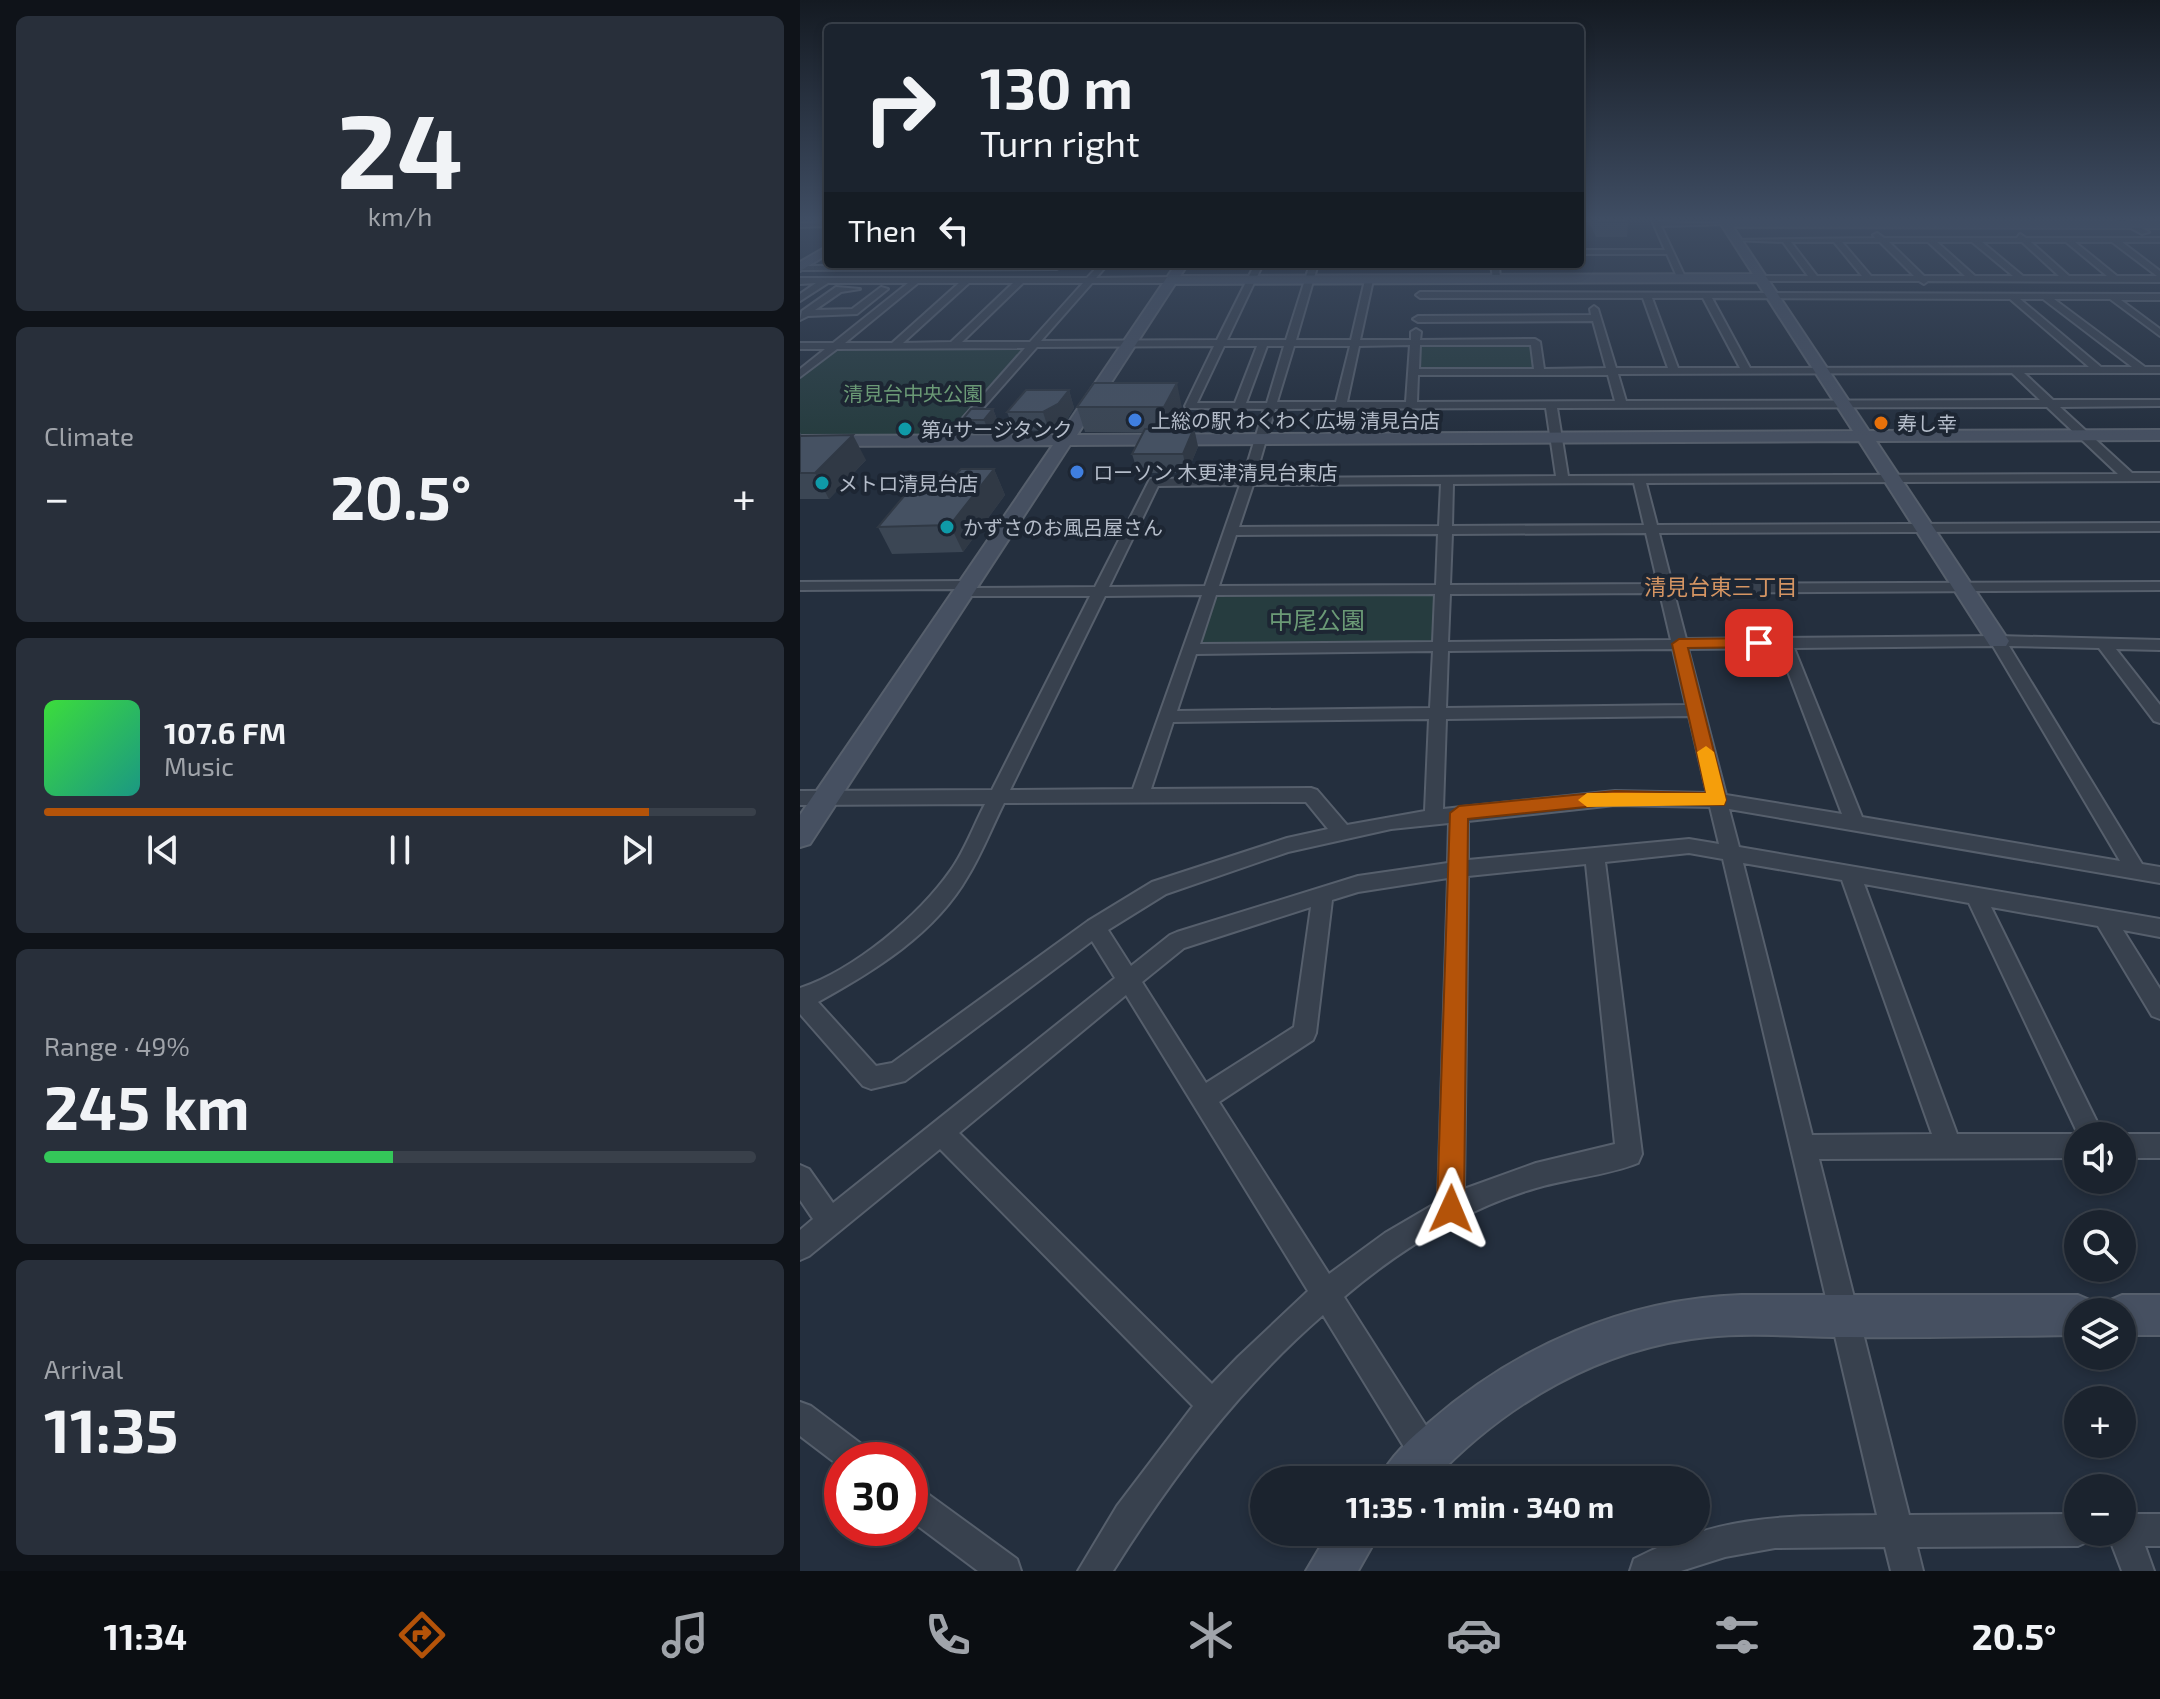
<!DOCTYPE html>
<meta charset="utf-8">
<style>
body{margin:0;font-family:"Exo 2","Noto Sans JP",sans-serif;background:#282f3a;color:#f1f3f6;height:100vh;display:flex;flex-direction:column;font-size:30px;white-space:nowrap}
*{box-sizing:border-box;margin:0}
p{font-size:26px;color:#a0a4aa}
.icon{flex:none;width:44px;height:44px;fill:none;stroke:currentColor;stroke-width:2;stroke-linecap:round;stroke-linejoin:round}
.map{position:relative;flex:1;overflow:hidden}
.panel{display:flex;flex-direction:column;gap:16px;padding:16px;background:#0f1319;width:800px}
.panel>*{flex:none}
.guide{position:absolute;left:24px;top:24px;width:760px;height:244px;border-radius:8px;box-shadow:0 4px 12px #0003,0 0 0 2px #39404a;background:#1b232e;color:#f1f3f6;overflow:hidden}
.tools{position:absolute;left:1264px;top:1122px;display:grid;gap:16px}
.tools a{display:grid;place-items:center;width:72px;height:72px;border-radius:50%;background:#1b232e;box-shadow:0 4px 12px #0003,0 0 0 2px #39404a;font-size:40px}
.speed{position:absolute;left:24px;top:1442px;display:flex;gap:16px;font-size:40px;font-weight:700;text-align:center}
.speed>*{display:grid;place-content:center;width:104px;height:104px;border-radius:50%;background:#1b232e;box-shadow:0 4px 12px #0003,0 0 0 2px #39404a;line-height:1}
.speed .limit{border:12px solid #d22;background:#fff;color:#111}
.pin{position:absolute;display:grid;place-items:center;width:68px;height:68px;color:#fff;margin:-34px;border-radius:16px;box-shadow:0 4px 12px #0006}
.me{position:absolute;width:88px;margin:-44px;rotate:1deg;stroke-linejoin:round;filter:drop-shadow(0 0 6px #0008)}
.turn{display:flex;align-items:center;gap:28px;height:168px;padding:0 24px;font-size:36px}
.turn .icon{width:104px;height:104px;stroke-width:2.5}
.turn b{display:block;font-size:56px;line-height:68px}
.then{display:flex;align-items:center;height:76px;padding:0 24px;background:#0003;gap:16px;font-size:30px}
.big{font-size:60px;font-weight:700;line-height:1.1}
.panel .card{flex:1;display:flex;flex-direction:column;justify-content:center;gap:12px;min-width:0;padding:0 28px;border-radius:12px;background:#282f3a}
.panel .dial{align-items:center;gap:0}
.dial b{font-size:104px;line-height:1}
.song{display:flex;align-items:center;gap:24px}
.cover{width:96px;height:96px;border-radius:12px;background:linear-gradient(135deg,hsl(120 70% 55%),hsl(170 70% 35%))}
.played{height:8px;border-radius:4px;background:linear-gradient(90deg,#b45309 85%,#39404a 85%)}
.keys{display:flex;justify-content:space-around;direction:ltr}
.heat{display:flex;justify-content:space-between;align-items:center;font-size:44px;direction:ltr}
.charge{height:12px;border-radius:6px;background:linear-gradient(90deg,#34c759 49%,#39404a 0)}
.trip{position:absolute;left:450px;top:1466px;width:460px;height:80px;border-radius:40px;background:#1b232e;box-shadow:0 4px 12px #0003,0 0 0 2px #39404a;font-weight:700;line-height:80px;text-align:center}
.tabs{display:flex;height:128px;justify-content:space-around;align-items:center;background:#0b0e12;color:#a0a4aa}
.tabs .icon{width:56px;height:56px}
.tabs .on{color:#b45309}
.tabs b{font-size:36px;color:#f1f3f6}
main{display:flex;flex:1;min-height:0}
.map>svg:first-child{display:block}
.green{fill:#263c3f}
.lines{fill:none;stroke-linecap:round;stroke-linejoin:round}
.street-casing{stroke:#565f6c;stroke-width:4}
.secondary-casing{stroke:#565f6c;stroke-width:4}
.street{fill:#38414e;fill-rule:evenodd}
.secondary{fill:#465061;fill-rule:evenodd}
.wall{fill:#3b4654}
.shaded-wall{fill:#303945}
.building{fill:#455162;stroke:#303945;stroke-width:2}
.route{fill:#b45309;stroke:#753606;stroke-width:2}
.slow{fill:#f59e0b}
.shop-dot{fill:#3f7fe0;stroke:#1d2633;stroke-width:3}
.food-dot{fill:#e8710a;stroke:#1d2633;stroke-width:3}
.culture-dot{fill:#0f9aa8;stroke:#1d2633;stroke-width:3}
.labels{text-anchor:middle;dominant-baseline:central;stroke-width:8;stroke-linejoin:round;paint-order:stroke}
.far-park-label{font-size:20px;fill:#6b9a76;stroke:#1d2633}
.far-poi-label{font-size:20px;fill:#b4bcc9;stroke:#1d2633;text-anchor:start}
.far-neighbourhood-label{font-size:22px;fill:#d59563;stroke:#1d2633}
.park-label{font-size:24px;fill:#6b9a76;stroke:#1d2633}
</style>
<main>
<section class="panel">
<div class="card dial"><b>24</b><p>km/h</p></div>
<div class="card"><p>Climate</p>
<div class="heat"><a>−</a><b class="big">20.5°</b><a>+</a></div>
</div>
<div class="card">
<div class="song"><i class="cover"></i><div><b>107.6 FM</b><p>Music</p></div></div>
<div class="played"></div>
<div class="keys"><svg class="icon" aria-label="previous" viewBox="0 0 24 24"><path d="M18 5L8 12l10 7zM5 5v14"/></svg><svg class="icon" aria-label="pause" viewBox="0 0 24 24"><path d="M8 5v14M16 5v14"/></svg><svg class="icon" aria-label="next" viewBox="0 0 24 24"><path d="M6 5l10 7-10 7zM19 5v14"/></svg></div>
</div>
<div class="card"><p>Range · 49%</p><b class="big">245 km</b><div class="charge"></div></div>
<div class="card"><p>Arrival</p><b class="big">11:35</b></div>
</section>
<div class="map">
<svg width="1360" height="1571" viewBox="0 0 1360 1571">
<rect width="100%" height="100%" fill="#242f3e"/>
<g class="green">
<polygon points="735,342 740,372 613,372 615,343"/>
<polygon points="37,347 227,347 148,437 0,439 0,377"/>
<polygon points="644,588 642,646 390,649 410,590"/>
</g>
<g class="lines">
<defs>
<g id="street">
<polygon points="851,218 858,218 859,222 930,224 861,226 886,279 882,282 878,279 867,254 780,254 780,250 865,250"/>
<polygon points="1312,218 1322,218 1349,232 1342,234"/>
<polygon points="28,222 28,226 0,227 0,223"/>
<path d="M1077,233L1084,238H1217L1220,234L1226,238H1360V242H1322L1360,271V282L1128,281L1124,284L1119,281H961L958,276H1008L983,242L932,240L1075,238L1073,235ZM991,242H1034L1062,276H1017ZM1042,242H1080L1114,276H1071ZM1089,242H1128L1165,276H1124ZM1137,242H1172L1213,276H1175ZM1182,242H1222L1259,276H1223ZM1231,242H1266L1307,276H1269ZM1275,242H1312L1357,276H1317Z"/>
<path d="M300,264H308L296,278L371,277L375,280L371,283H292L241,341L417,340L455,264H463L427,340H486L510,264H518L496,340H551L565,280L569,277L573,280L560,340H611V332L616,329L621,332L620,340L735,339L740,342L744,369L806,368L793,321L618,322L613,319L618,316L791,315L790,309L794,306L798,309L816,368H868L843,298H620L616,295L620,292L1360,294V300H1321L1360,329V336L1310,299H1254L1345,367H1360V373H1224L1253,400H1360V406L1260,407L1332,473H1360V481L846,483L857,525L1360,523V531L859,533L872,584L1360,582V590L874,593L886,639L1198,636L1360,640V650L1316,649L1360,705V723L1354,721L1299,648L1209,646L1342,864L1360,867V883L929,809L939,847L1360,919V937L1323,930L1360,989V1019L1352,1016L1298,926L1191,907L1304,1136H1278V1158L1019,1159L1109,1515L1278,1514V1532H1293L1289,1541L1278,1546L1117,1547L1123,1571H1091L1085,1547L975,1548L925,1557L881,1571H830L834,1559C921,1514 983,1516 1077,1515L923,859L889,853L805,862L842,1154L838,1163C806,1176 769,1178 736,1188C665,1209 599,1250 544,1297L637,1443L641,1454L637,1465L626,1469L615,1465L523,1315C439,1388 372,1477 313,1571H278L317,1506L393,1406L140,1149L9,1256L0,1260V1230L13,1219L0,1200V1165L9,1169L33,1203L315,978L292,941L105,1081L71,1089L63,1086L0,1014V988C53,971 119,916 151,870C165,850 174,825 185,804L0,805V791L192,790L290,596H163L158,595V589L0,590V582L168,581L173,582V588L295,587L350,479L443,478L464,409L386,408L385,406L414,346L237,347L154,441H146V437L225,348L37,349L0,377V369L25,349H0V343H33L108,283H28L0,301V294L16,283L0,284V278H287ZM118,283H159L92,343H45ZM169,283H213L151,342L103,343ZM223,283H283L230,342H162ZM852,298H903L940,368H878ZM912,298L1210,299L1289,367L950,368ZM1220,299H1243L1332,367H1301ZM610,345L606,402H547L559,346ZM620,345H731L734,369H619ZM424,346H457L435,403H397ZM467,346H484L467,403H446ZM494,346H550L536,402H477ZM1212,373L1240,400L826,401L818,374ZM618,375H808L815,401L617,402ZM1247,407L1318,474L768,476L757,408ZM746,408L756,476L455,478L475,409ZM834,483L844,525L652,526L653,484ZM641,484L639,526L439,527L453,485ZM440,485L405,586L309,587L358,486ZM846,533L858,584L650,585L652,534ZM638,534L636,585L419,586L436,535ZM860,593L871,640L648,642L650,594ZM635,594L633,642L400,644L416,595ZM402,595L333,789L210,790L305,596ZM1193,646L1320,861L1062,817L994,648ZM979,648L1042,814L926,795L888,649ZM873,649L886,705L646,708L648,651ZM633,651L630,708L377,711L396,654ZM889,716L907,793L815,791L643,809L646,719ZM629,719L625,811L547,825L517,790L511,788L351,789L373,722ZM506,802L528,829L487,838L352,882L288,921L92,1063L76,1066L18,1002C74,971 135,934 168,876C182,853 192,827 204,803ZM815,805L910,807L919,844L889,839L668,860V821ZM649,823L648,863L558,876L377,932L370,935L331,966L308,930L366,894L488,852L591,829ZM943,863L1042,880L1132,1134L1012,1135ZM786,864L815,1144L736,1163L664,1189L668,876ZM648,878L638,1202L585,1233L529,1274L419,1102L513,1040L516,1033L532,900L558,892ZM1064,884L1169,903L1278,1134H1157ZM511,907L494,1027L406,1083L342,982L384,948ZM326,995L508,1291L438,1357L412,1384L159,1133Z"/>
<polygon points="691,264 699,264 700,281 693,279"/>
<polygon points="254,265 257,269 0,270 0,266"/>
<polygon points="36,287 60,289 41,292 15,310 52,309 81,287 88,289 57,314 8,316 0,320 2,311"/>
<polygon points="1322,1134 1360,1134 1360,1158 1322,1158 1322,1136 1316,1136"/>
<polygon points="0,1402 11,1406 68,1449 72,1460 42,1460 42,1468 0,1436"/>
<polygon points="110,1484 121,1489 217,1559 221,1571 178,1571 110,1520"/>
<polygon points="1322,1514 1360,1514 1360,1546 1345,1546 1354,1571 1322,1571 1307,1532 1322,1532"/>
</g>
<g id="secondary">
<path d="M917,218L1360,222V228L933,227L1069,431L1360,430V440L1076,441L1209,641L1206,646H1190L1059,441L270,445L10,844L0,847V815L253,445L0,446V436L260,435L376,264H388L380,276L953,274ZM957,282L1053,431L277,435L375,284Z"/>
<polygon points="28,246 28,254 0,271 0,262"/>
<path d="M941,1295H1278L1292,1301L1297,1312H1278V1335C1201,1336 1124,1338 1047,1337C1001,1337 953,1332 907,1337C800,1348 706,1403 633,1480H579C590,1456 611,1438 631,1421C717,1346 826,1299 941,1295Z"/>
<polygon points="1322,1295 1360,1295 1360,1335 1322,1335 1322,1312 1303,1312 1308,1301"/>
<polygon points="529,1532 580,1532 558,1571 506,1571"/>
</g>
</defs>
<use href="#street" class="street-casing"/>
<use href="#secondary" class="secondary-casing"/>
<use href="#street" class="street"/>
<use href="#secondary" class="secondary"/>
</g>
<g class="wall">
<polygon points="787,218 827,218 828,222 827,237 796,237"/>
<polygon points="294,383 382,408 372,428 394,428 398,447 387,473 338,473 332,454 344,432 285,432 277,407"/>
<polygon points="269,390 274,408 265,423 249,431 214,430 207,412"/>
<polygon points="193,409 198,422 189,432 168,432 162,420"/>
<polygon points="0,432 2,436 66,460 29,499 0,499"/>
<polygon points="194,469 205,495 163,552 92,554 78,527 155,476"/>
</g>
<g class="shaded-wall">
<polygon points="377,383 382,408 370,432 364,407"/>
<polygon points="269,390 274,408 265,423 249,431 243,412"/>
<polygon points="193,409 198,422 189,432 184,420"/>
<polygon points="394,428 398,447 387,473 383,454"/>
<polygon points="53,435 66,460 29,499 15,473"/>
<polygon points="194,469 205,495 163,552 150,525"/>
</g>
<g class="building">
<polygon points="795,218 827,218 828,222 797,222"/>
<polygon points="294,383 377,383 364,407 277,407"/>
<polygon points="226,390 269,390 258,404 243,412 207,412"/>
<polygon points="171,409 193,409 184,420 162,420"/>
<polygon points="394,428 383,454 332,454 345,429"/>
<polygon points="53,435 15,473 0,473 0,436"/>
<polygon points="161,469 194,469 150,525 78,527 121,476 155,476"/>
</g>
<linearGradient id="sky" x2="0" y2="1"><stop stop-color="#141a22"/><stop offset="0.5" stop-color="#3f4d63"/><stop offset="1" stop-color="#3f4d63" stop-opacity="0"/></linearGradient>
<rect width="1360" height="438" fill="url(#sky)"/>
<polygon class="route" points="959,638 967,643 964,647 888,648 926,800 924,805 815,804 668,819 664,1209 660,1218 651,1222 641,1218 637,1209 650,813 659,806 815,791 906,793 872,644 879,639"/>
<polygon class="slow" points="906,746 914,752 926,800 924,805 787,807 778,800 787,793 906,793 897,752"/>
<g class="shop-dot">
<circle cx="335" cy="420" r="8"/>
<circle cx="277" cy="472" r="8"/>
</g>
<circle class="food-dot" cx="1081" cy="423" r="8"/>
<g class="culture-dot">
<circle cx="105" cy="429" r="8"/>
<circle cx="22" cy="483" r="8"/>
<circle cx="147" cy="527" r="8"/>
</g>
<g class="labels">
<g class="far-park-label">
<text x="113" y="393">清見台中央公園</text>
</g>
<g class="far-poi-label">
<text x="351" y="420">上総の駅 わくわく広場 清見台店</text>
<text x="1097" y="423">寿し幸</text>
<text x="121" y="429">第4サージタンク</text>
<text x="293" y="472">ローソン 木更津清見台東店</text>
<text x="38" y="483">メトロ清見台店</text>
<text x="163" y="527">かずさのお風呂屋さん</text>
</g>
<g class="far-neighbourhood-label">
<text x="921" y="586">清見台東三丁目</text>
</g>
<g class="park-label">
<text x="517" y="619">中尾公園</text>
</g>
</g>
</svg>
<div class="tools">
<a><svg class="icon" aria-label="sound" viewBox="0 0 24 24"><path d="M4 9h4l5-4v14l-5-4H4zM17 9q2 3 0 6"/></svg></a>
<a><svg class="icon" aria-label="search" viewBox="0 0 24 24"><circle cx="10" cy="10" r="6"/><path d="M15 15l6 6"/></svg></a>
<a><svg class="icon" aria-label="layers" viewBox="0 0 24 24"><path d="M12 4l9 5-9 5-9-5zM3 14l9 5 9-5"/></svg></a>
<a>+</a>
<a>−</a>
</div>
<div class="speed"><div class="limit">30</div></div>
<div class="pin" style="left:959px;top:643px;background:#d93025"><svg class="icon" aria-label="arrive" viewBox="0 0 24 24"><path d="M6 21V4h12l-3 4 3 4H6"/></svg></div>
<svg class="me" style="left:651px;top:1209px" viewBox="-20 -20 40 40"><path d="M0-17L14 15 0 8-14 15z" fill="#b45309" stroke="#fff" stroke-width="4"/></svg>
<div class="trip">11:35 · 1 min · 340 m</div>
<div class="guide">
<div class="turn"><svg class="icon" aria-label="right" viewBox="0 0 24 24"><path d="M7 20v-9h11M14 6l5 5-5 5"/></svg><div><b>130 m</b>Turn right</div></div>
<div class="then">Then<svg class="icon" aria-label="left" viewBox="0 0 24 24"><path d="M17 20v-9H6M10 6l-5 5 5 5"/></svg></div>
</div>
</div>
</main>
<nav class="tabs">
<b>11:34</b>
<svg class="icon on" aria-label="directions" viewBox="0 0 24 24"><path d="M12 3l9 9-9 9-9-9zM9 14v-3h6M13 9l2 2-2 2"/></svg>
<svg class="icon" aria-label="music" viewBox="0 0 24 24"><path d="M9 18V5l10-2v13"/><circle cx="6" cy="18" r="3"/><circle cx="16" cy="16" r="3"/></svg>
<svg class="icon" aria-label="phone" viewBox="0 0 24 24"><path d="M5 4h4l2 5-3 2q2 4 5 5l2-3 5 2v4C11 20 4 13 5 4z"/></svg>
<svg class="icon" aria-label="climate" viewBox="0 0 24 24"><path d="M12 3v18M4 7l16 10M4 17L20 7"/></svg>
<svg class="icon" aria-label="car" viewBox="0 0 24 24"><path d="M5 17H2v-5l4-1 3-4h7l3 4 3 1v5h-3M9 17h6M6 11h13"/><circle cx="7" cy="17" r="2"/><circle cx="17" cy="17" r="2"/></svg>
<svg class="icon" aria-label="filters" viewBox="0 0 24 24"><path d="M4 7h16M4 17h16"/><circle cx="9" cy="7" r="2"/><circle cx="15" cy="17" r="2"/></svg>
<b>20.5°</b>
</nav>
